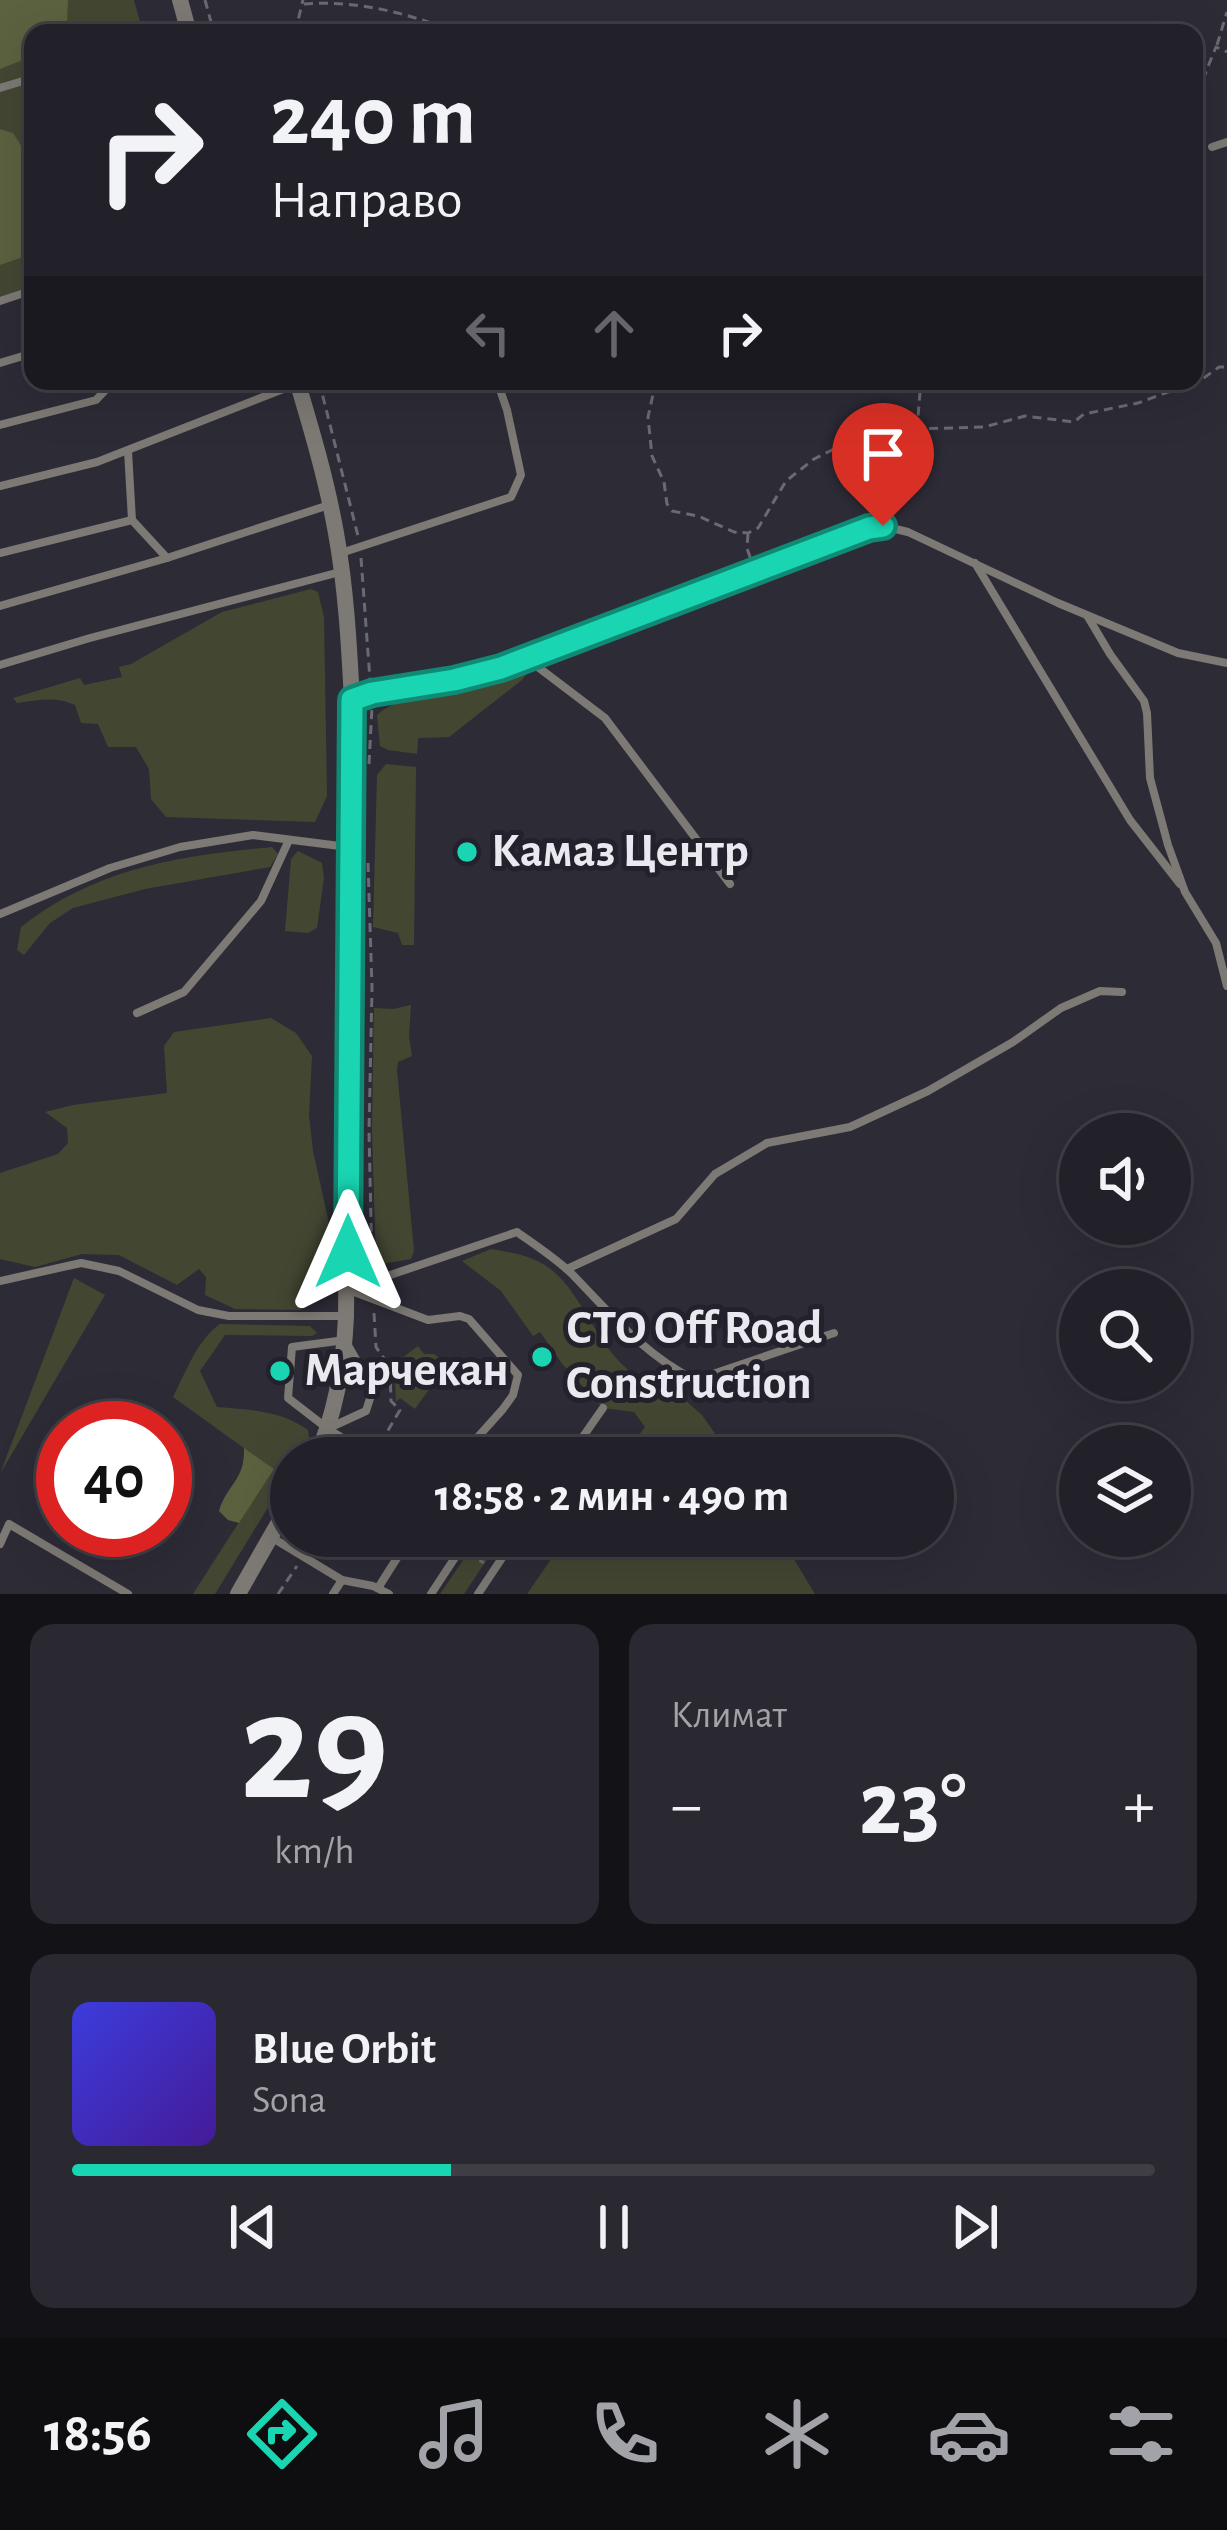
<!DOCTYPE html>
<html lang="ru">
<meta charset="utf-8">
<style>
body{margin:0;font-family:"Alegreya Sans",sans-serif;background:#2a2830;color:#f1f3f6;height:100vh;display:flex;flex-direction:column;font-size:45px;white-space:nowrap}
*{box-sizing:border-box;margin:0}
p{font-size:39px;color:#a2a3a8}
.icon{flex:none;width:66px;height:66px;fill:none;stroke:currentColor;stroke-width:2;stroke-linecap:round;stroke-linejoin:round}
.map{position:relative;height:1594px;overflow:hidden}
.side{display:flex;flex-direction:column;gap:30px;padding:30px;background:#131216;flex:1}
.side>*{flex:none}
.banner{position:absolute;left:24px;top:24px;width:1179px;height:366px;border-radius:24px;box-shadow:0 12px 48px #0002,0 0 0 3px #3f3e45;background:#222028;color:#f1f3f6;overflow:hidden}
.tools{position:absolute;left:1059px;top:1113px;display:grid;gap:24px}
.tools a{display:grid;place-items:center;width:132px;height:132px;border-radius:50%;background:#222028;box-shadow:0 12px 48px #0002,0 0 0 3px #3f3e45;font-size:60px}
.speed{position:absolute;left:36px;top:1401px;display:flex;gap:24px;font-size:60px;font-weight:700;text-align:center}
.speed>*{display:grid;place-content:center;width:156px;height:156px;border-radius:50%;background:#222028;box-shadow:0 12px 48px #0002,0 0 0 3px #3f3e45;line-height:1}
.speed .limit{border:18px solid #d22;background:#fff;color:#111}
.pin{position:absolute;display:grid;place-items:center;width:102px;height:102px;color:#fff;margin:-123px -51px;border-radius:50% 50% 50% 0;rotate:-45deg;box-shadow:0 0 12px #0007}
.pin .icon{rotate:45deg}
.me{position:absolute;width:132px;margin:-66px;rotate:0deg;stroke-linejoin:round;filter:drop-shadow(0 0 9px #0008)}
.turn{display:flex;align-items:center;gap:42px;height:252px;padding:0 48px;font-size:54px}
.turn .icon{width:156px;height:156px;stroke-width:2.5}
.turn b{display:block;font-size:84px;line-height:102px}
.lanes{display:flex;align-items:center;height:114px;padding:0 48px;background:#0003;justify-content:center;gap:60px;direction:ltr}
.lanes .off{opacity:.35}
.big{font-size:90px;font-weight:600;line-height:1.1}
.side .card{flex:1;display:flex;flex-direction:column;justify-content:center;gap:18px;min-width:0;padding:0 42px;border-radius:24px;background:#2a2830}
.side .dial{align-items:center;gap:0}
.dial b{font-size:156px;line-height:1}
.song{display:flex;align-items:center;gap:36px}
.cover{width:144px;height:144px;border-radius:18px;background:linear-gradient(135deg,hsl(240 70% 55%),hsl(260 70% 35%))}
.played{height:12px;border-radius:6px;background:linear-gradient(90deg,#19d5b2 35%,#3f3e45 35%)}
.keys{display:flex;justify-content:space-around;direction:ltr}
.heat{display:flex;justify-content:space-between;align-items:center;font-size:66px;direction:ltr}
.side .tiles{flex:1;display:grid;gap:30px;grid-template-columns:1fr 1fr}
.card:last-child{grid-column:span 2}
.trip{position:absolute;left:270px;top:1437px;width:684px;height:120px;border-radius:60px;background:#222028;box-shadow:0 12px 48px #0002,0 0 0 3px #3f3e45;font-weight:600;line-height:120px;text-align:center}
.tab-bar{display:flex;height:192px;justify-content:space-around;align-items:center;background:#0e0d10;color:#a2a3a8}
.tab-bar .icon{width:84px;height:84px}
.tab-bar .on{color:#19d5b2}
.tab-bar b{font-size:54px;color:#f1f3f6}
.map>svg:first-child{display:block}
.green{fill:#434732}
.forest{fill:#5c6140}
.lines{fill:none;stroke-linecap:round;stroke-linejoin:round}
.path{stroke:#6b6973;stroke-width:3;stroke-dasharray:9 6;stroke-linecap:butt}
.service{stroke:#7d7974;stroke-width:8}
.tertiary{stroke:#7d7974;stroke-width:16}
.route-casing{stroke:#108a74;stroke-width:30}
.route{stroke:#19d5b2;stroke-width:21}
.poi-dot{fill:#19d5b2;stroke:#23212b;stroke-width:4.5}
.labels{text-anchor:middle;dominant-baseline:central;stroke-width:10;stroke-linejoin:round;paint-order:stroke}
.poi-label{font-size:48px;font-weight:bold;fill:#eae9f0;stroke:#23212b;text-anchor:start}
</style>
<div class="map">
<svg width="1227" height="1594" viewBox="0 0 1227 1594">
<rect width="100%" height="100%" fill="#2d2b36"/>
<g class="green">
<polygon points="0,0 134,0 143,33 33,33 33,285 0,297"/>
<path d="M311,589L318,592L324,617L327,796L315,822L166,817L151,799L149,769L136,747H108L98,724L81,723L75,705C57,696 37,700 17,703L13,698L80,678L84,685L122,677L119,667L131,664L222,612Z"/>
<path d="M520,668L528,672L522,680L449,737L418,738L417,754L388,750L380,746L377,715C394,699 421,698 443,693C469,687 496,679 520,668Z"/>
<polygon points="386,764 416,767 414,945 402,945 398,933 373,927 377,775"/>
<path d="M272,847L278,854L270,867L145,889L73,908L50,923L24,955L17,950L21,927C96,868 179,856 272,847Z"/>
<polygon points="298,851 322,863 324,878 317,928 308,933 285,931 291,859"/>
<polygon points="411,1005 409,1036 412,1056 398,1062 397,1070 414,1251 411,1259 376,1265 372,1129 374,1008 393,1009"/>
<polygon points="271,1018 296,1033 312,1056 309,1115 313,1151 330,1228 329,1267 321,1276 315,1300 301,1310 235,1309 205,1295 206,1277 199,1269 177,1285 119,1255 82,1254 35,1267 0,1259 0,1173 58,1154 68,1143 67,1128 45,1112 73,1105 167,1093 164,1046 174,1032"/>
<path d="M491,1249C514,1253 536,1256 554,1272C591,1303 608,1384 666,1383L702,1415L732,1458H622L645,1427L634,1412L603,1408L563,1365L540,1332L533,1336L501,1291L462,1261Z"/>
<polygon points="74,1278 105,1295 0,1474"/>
<path d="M220,1324L310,1326L317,1333L312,1336L225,1335L200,1371L217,1407C251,1410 280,1410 308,1430L309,1437L298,1458H291V1470L215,1594H193L273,1469L173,1397C186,1372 197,1340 220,1324Z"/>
<path d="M418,1346L424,1354H434L441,1359C440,1378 426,1393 415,1409L400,1398L396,1402L394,1364Z"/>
<polygon points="446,1536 488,1536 498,1543 464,1594 440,1594 468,1553"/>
<polygon points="567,1536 780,1536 815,1594 527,1594"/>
</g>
<g class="forest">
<polygon points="0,0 68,0 67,23 61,33 33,33 33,56 0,69"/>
<polygon points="0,129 13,133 25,152 33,177 33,245 23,257 0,265"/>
<path d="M244,1448L274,1469L239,1523L228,1520L219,1511C227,1484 245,1481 244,1448Z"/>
</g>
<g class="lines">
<g class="path">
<polyline points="205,0 214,33"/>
<path d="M304,4C355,0 410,13 457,33"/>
<polyline points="295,33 303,0"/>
<polyline points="1217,45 1227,12"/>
<path d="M1204,138C1187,112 1205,74 1216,47L1227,52"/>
<polyline points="319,381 358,536"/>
<polyline points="656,381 648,417 652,456 664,482 667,504 672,511 698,516 734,532 748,533 758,528 786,481 814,459 848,442 912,429 918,416 921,381"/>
<polyline points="914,429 984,427 1025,416 1074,422 1084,414 1138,403 1201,380 1219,367 1227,367"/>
<polyline points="748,534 747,548 751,560"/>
<polyline points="361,558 370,680"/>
<polyline points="369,764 372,707"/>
<polyline points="368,863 372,988 369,1131 372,1267"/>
<polyline points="374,1313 376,1347 390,1367 391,1401 400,1410 377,1449"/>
<polyline points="309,1548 317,1536"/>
<polyline points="467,1552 484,1563"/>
<polyline points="278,1594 297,1566"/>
</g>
<g class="service">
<polyline points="0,88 33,78"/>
<polyline points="1212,147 1227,142"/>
<polyline points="0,301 33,290"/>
<polyline points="0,363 33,353"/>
<polyline points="0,425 96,400 114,381"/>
<polyline points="128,451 132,520"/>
<polyline points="0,486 97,462 296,384"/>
<polyline points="0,553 132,520 167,558 329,505"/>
<polyline points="341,553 511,497 521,475 507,410 497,381"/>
<polyline points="975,563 1130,820 1180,884"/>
<polyline points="0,606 167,558"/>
<polyline points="1088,617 1110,654 1144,701 1147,713 1150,778 1168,845 1185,892 1216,943 1227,986"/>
<polyline points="526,658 605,718 730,884"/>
<polyline points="0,665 90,638 340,572"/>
<polyline points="353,699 372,693 454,680 501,668 869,528 883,526 908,532 1058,603 1178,653 1227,663"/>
<polyline points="0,914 110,868 180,847 253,835 348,847"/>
<polyline points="137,1013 184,992 261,901 289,840"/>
<polyline points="567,1269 676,1219 715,1174 767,1143 850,1127 928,1091 1013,1042 1061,1008 1100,991 1122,992"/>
<polyline points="0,1281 81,1263 119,1271 198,1310 229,1316 345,1316"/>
<path d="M349,1289L517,1232C535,1245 555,1258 571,1273C610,1313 644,1355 695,1380L834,1333"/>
<polyline points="349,1290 428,1320 460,1316 469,1319 518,1375 513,1395 503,1409 459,1458"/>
<polyline points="329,1428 366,1411 373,1389 345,1340 292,1347 288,1398 328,1429 374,1458"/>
<polyline points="568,1458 603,1408"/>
<polyline points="271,1537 342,1580 373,1586 389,1594"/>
<polyline points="0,1544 9,1524 128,1594"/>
<polyline points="378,1588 411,1536"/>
<polyline points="333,1594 342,1580"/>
<polyline points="431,1594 456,1556 455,1546 441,1536"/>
<polyline points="478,1594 508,1549 507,1537"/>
</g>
<g class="tertiary">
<polyline points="180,0 189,33"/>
<path d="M297,381C312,431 327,482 336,533C346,588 349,644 352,700L346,1316C344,1366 336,1412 316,1458"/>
<polyline points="238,1594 291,1501"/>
</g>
</g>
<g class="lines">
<defs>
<polyline id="route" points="348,1252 352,700 372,693 454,680 501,668 869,528 883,526"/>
</defs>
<use href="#route" class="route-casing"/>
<use href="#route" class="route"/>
</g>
<g class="poi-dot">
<circle cx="467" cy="852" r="12"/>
<circle cx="542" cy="1357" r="12"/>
<circle cx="280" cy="1371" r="12"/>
</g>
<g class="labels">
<g class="poi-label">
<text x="491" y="852">Камаз Центр</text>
<text x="566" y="1329">СТО Off Road<tspan x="566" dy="55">Construction</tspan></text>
<text x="304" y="1371">Марчекан</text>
</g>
</g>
</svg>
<div class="tools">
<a><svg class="icon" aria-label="sound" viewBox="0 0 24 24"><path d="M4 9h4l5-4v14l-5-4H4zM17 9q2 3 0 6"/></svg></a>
<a><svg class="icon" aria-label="search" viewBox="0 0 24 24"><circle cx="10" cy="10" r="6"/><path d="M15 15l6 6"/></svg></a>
<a><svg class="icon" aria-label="layers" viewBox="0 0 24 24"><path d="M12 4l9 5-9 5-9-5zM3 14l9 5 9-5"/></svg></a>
</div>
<div class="speed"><div class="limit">40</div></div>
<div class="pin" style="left:883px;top:526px;background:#d93025"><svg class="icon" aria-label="arrive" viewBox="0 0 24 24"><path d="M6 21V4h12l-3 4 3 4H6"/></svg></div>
<svg class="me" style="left:348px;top:1252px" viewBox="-20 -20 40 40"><path d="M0-17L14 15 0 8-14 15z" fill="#19d5b2" stroke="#fff" stroke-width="4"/></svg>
<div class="trip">18:58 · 2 мин · 490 m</div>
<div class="banner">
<div class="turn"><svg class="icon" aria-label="right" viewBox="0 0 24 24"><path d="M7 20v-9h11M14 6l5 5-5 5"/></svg><div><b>240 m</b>Направо</div></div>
<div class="lanes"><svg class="icon off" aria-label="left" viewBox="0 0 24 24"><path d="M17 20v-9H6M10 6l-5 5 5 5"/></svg><svg class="icon off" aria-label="ahead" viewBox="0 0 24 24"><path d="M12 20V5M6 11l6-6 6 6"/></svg><svg class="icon" aria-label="right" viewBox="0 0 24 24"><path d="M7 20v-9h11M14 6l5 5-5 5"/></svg></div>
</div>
</div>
<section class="side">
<div class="tiles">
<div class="card dial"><b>29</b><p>km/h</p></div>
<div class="card"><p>Климат</p>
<div class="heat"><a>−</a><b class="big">23°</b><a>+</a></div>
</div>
<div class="card">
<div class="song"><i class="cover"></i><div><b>Blue Orbit</b><p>Sona</p></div></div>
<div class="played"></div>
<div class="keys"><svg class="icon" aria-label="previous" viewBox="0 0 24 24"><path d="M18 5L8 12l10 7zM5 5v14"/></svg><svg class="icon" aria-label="pause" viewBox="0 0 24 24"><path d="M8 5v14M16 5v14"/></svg><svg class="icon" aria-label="next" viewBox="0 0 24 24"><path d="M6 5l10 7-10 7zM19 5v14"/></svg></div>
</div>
</div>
</section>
<nav class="tab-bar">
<b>18:56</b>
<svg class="icon on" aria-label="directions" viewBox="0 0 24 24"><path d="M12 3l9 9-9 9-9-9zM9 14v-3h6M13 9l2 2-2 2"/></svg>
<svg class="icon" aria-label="music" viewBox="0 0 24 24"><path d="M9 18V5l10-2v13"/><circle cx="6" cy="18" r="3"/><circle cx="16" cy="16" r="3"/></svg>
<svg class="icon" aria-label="phone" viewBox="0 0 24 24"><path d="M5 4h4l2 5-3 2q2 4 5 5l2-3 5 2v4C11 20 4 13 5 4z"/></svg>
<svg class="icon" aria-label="climate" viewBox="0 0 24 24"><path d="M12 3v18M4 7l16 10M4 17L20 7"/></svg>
<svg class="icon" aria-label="car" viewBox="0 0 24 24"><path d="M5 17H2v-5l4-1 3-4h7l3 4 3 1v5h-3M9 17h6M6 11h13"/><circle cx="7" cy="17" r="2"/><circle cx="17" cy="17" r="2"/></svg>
<svg class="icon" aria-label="filters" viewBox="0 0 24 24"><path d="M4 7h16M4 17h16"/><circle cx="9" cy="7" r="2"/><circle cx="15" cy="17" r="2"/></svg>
</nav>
